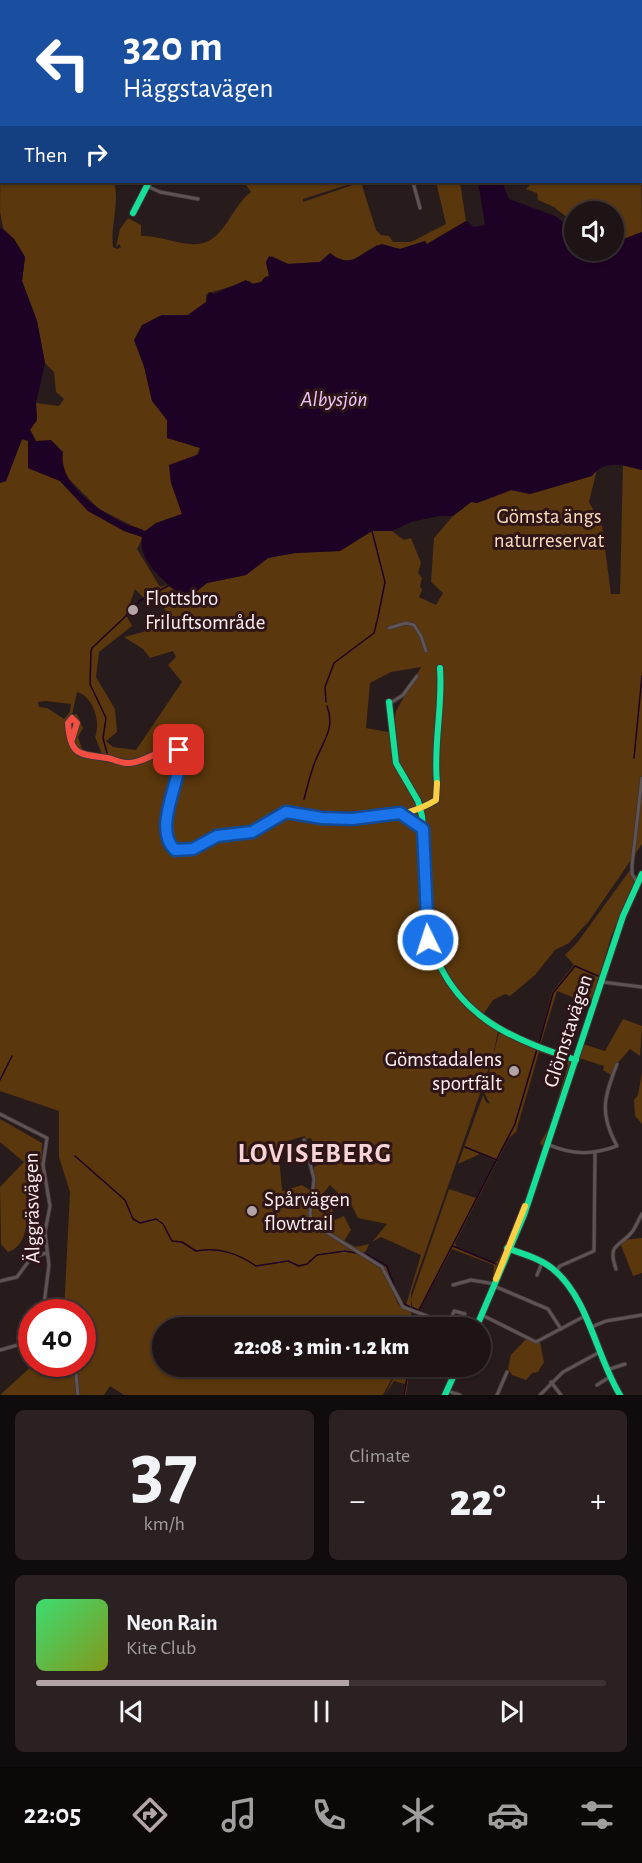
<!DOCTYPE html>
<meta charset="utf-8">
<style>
body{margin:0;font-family:"Alegreya Sans",sans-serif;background:#2b2122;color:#f1f3f6;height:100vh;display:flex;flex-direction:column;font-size:22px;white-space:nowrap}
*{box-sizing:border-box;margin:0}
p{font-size:20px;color:#a19ea0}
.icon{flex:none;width:33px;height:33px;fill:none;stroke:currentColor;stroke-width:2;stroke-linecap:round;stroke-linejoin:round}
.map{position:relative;height:1395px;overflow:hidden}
.sheet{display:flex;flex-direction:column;gap:15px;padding:15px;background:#100b0c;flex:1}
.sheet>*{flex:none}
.top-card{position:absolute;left:0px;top:0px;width:642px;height:183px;box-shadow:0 2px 4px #0004,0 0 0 2px #3c3334;background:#1a4fa0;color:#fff;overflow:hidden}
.buttons{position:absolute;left:564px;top:201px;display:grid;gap:12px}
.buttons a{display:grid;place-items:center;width:60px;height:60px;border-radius:50%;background:#1e1415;box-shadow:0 2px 4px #0004,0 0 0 2px #3c3334;font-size:30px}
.speed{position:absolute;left:18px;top:1299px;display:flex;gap:12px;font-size:30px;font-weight:700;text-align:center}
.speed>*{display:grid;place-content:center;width:78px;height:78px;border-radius:50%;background:#1e1415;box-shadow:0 2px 4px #0004,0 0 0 2px #3c3334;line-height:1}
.speed .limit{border:9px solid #d22;background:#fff;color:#111}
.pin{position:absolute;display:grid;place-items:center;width:51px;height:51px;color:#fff;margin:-26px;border-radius:12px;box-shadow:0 3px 9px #0006}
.me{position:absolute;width:66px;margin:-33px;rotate:356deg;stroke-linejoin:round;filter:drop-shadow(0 0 4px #0008)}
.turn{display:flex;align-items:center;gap:21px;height:126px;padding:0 24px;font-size:27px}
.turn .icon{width:78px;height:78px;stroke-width:2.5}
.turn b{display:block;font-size:42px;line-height:51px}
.then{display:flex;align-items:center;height:57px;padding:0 24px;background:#0003;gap:12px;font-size:22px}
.big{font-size:45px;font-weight:800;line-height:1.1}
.sheet .tile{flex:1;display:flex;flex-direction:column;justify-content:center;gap:9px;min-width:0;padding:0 21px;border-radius:9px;background:#2b2122}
.sheet .dial{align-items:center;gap:0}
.dial b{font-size:78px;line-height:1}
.song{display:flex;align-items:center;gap:18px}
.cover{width:72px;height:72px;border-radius:9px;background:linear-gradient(135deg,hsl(140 70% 55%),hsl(70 70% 35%))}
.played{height:6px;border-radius:3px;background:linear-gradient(90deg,#b3a5a6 55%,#3c3334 55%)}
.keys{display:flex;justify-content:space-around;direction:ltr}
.heat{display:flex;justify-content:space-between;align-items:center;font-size:33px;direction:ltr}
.sheet .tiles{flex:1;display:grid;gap:15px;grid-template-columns:1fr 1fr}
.tile:last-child{grid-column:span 2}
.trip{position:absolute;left:152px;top:1317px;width:339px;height:60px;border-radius:30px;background:#1e1415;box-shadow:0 2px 4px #0004,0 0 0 2px #3c3334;font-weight:800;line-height:60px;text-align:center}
.tabs{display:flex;height:96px;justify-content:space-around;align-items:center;background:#0c0808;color:#a19ea0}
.tabs .icon{width:42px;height:42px}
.tabs .on{color:#b3a5a6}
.tabs b{font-size:27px;color:#f1f3f6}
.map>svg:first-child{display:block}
.green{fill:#5a370c;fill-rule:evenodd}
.water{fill:#1e0225}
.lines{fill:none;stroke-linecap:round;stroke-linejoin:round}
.stream{stroke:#1e0225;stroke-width:1.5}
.street-casing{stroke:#3e3536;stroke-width:4.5}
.fast-casing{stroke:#3e3536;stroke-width:8}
.slow-casing{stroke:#3e3536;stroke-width:8}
.jam-casing{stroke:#3e3536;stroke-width:8}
.street{stroke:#5f5354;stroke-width:3}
.fast{stroke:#16e098;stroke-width:6}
.slow{stroke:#ffcf43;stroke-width:6}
.jam{stroke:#f24e42;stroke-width:6}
.route-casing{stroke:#114b97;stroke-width:15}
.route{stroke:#1a73e8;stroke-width:10}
.poi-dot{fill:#b3a5a6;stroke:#2e1518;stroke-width:2}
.labels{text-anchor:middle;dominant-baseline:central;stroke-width:6;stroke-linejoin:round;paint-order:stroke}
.park-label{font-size:21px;fill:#fcdcbc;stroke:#2e1518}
.poi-label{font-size:21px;fill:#feeff0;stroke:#2e1518;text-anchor:start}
.street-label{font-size:21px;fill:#feeff0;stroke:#2e1518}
.water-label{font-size:22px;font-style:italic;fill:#f0c7fc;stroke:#2e1518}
.district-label{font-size:27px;font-weight:bold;letter-spacing:1.5px;fill:#f8d4d7;stroke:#2e1518}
</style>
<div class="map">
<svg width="642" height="1395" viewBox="0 0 642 1395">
<rect width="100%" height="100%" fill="#281b1c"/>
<g class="green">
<path d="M1,111L2,182H114C120,204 110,225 113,247L117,249L121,247L119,244L116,247L120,229L128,218L141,225V236C157,235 174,243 191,244C223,248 230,207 251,192L244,182H356L303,199V202L361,182L376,230L381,235L389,236L393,242H411L446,224L436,182H460L466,221L427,244L425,241L400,249L377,245L351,261L327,258L320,262L288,264L272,256L266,262L269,276L256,285L249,281L206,294V302L188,315H162L156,318L149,322L134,340L144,366L152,401L167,420V438L200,447L178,502L182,514L156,523L145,532L99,509L68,478L61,464L36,441L30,429L37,420L36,403L59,406L64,399L56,392L54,372L45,363L37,321L22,281L25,257L14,239L3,228L0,211Z"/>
<polygon points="641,164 642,232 618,241 614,237 614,212 574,212 574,223 554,207 538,200 537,193 526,189 533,182 640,182"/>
<path d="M22,439L28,441V468L60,481L88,511L124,531L143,537L137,549L160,587L167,585L187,599L207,583L246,575L268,558L295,553L340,551L372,531H392L404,540L411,538L421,563L418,573L422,578L420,586L422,590L419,597L436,605L443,593L431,582L434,538L453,516L471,502L477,503L511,490L530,494L591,476L597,469L589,502L602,526L611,594H620L623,464L642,470V844L589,921L569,943L555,950L535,975L510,996L505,994L493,1000L480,1019L498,1032L493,1056L411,1293V1309L401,1304L382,1266L340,1243L383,1270L398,1304L411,1311L412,1327L162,1328V1366L398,1367L383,1395H124L110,1386L104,1395H0L34,1364H82V1312H64L70,1192L59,1157V1111L0,1091V483L6,481ZM135,589L145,599C154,597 163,603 166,612L143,632L124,637L143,649L150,658L173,651L176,657L168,665L182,682L136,750L113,747L106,741L117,732L115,709L96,677L99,652L132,626L126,615ZM421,667L396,711L393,733L366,728L370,683L391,672ZM77,692C94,697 101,723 95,737L102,754L97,756L83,752L78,737L83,728L77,714L72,715ZM46,701L71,704L70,712L64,719L47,708L39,707L38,702ZM305,1136L307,1144V1139L311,1138L313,1143L308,1147L313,1165L322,1162L319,1151L323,1162L314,1167V1193L302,1185L282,1191L278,1144ZM330,1185L353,1208L358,1218L387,1224L372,1242L381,1237L421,1255L406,1305L402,1304L386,1267L365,1253L369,1244L356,1247L344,1241L351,1230L344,1216L335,1220L331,1205L322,1195Z"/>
<polygon points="630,870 634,883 611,937 583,1032 579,1039 590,1004 557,991 541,1043 539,1043 552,992 574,965 565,955 577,943"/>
<polygon points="623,1019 642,1026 640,1056 630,1049 615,1066 611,1075 603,1070 604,1066 579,1058 583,1044 605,1051"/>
<path d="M499,1033L568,1060L571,1063L567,1078L532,1184L497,1266L493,1282L494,1265L452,1249L419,1311L413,1309L411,1299L449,1189L476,1198L496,1161L480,1154L458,1164L483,1095L486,1102L490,1104L484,1092ZM539,1052L565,1060L568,1065L549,1128L540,1143L544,1148L535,1176L498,1261L494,1263L457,1247L455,1243L509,1138L516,1132Z"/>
<polygon points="642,1073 642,1124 635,1116 634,1100 638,1095"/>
<path d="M0,1119L42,1143L41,1181L27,1185C26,1206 33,1244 8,1252L1,1244L0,1187L24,1162L0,1142Z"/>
<polygon points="642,1238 642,1273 633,1276 621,1245 624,1240"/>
<polygon points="526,1339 540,1342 544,1362 538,1372 532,1373 526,1380 512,1375 508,1369 511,1355"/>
<polygon points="399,1367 410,1367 406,1395 403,1395 405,1384 394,1381 385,1395"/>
</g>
<path class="water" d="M478,182H502L509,199L555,216L574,230V250H614V243L642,232V470C623,466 606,458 592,476L530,494L511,490L477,503L471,502L453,516H439L411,522L392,531H372L340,551L295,553L268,558L246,575L207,583L187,599C169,586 137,562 142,537L124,531L88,511L60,481L28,468V441L22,439L6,481L0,483V227L14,239L25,257L22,281L37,321L45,363L36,403L37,420L30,430L36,441L51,440L63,452C58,484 98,510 123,523C130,527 139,527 145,531L156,523L182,514L171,483L169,465L199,454L200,448L167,438V420L152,401L144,366L134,340L142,325L162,315H188L206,302L209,292L214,294L246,280L252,284L261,282L265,277L269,276L266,262L269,256L288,264L320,262L330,253C353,271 361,251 382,244L400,249L425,241L427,244L466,221L474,227L485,225Z"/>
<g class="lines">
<g class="stream">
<polyline points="137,605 139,601 168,586"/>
<polyline points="326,702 325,687 334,663 374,633 378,617 385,582 372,531"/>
<polyline points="107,753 103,738 106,718 90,684 91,652 92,648 127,615"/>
<polyline points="634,758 642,676"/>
<path d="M304,799C308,785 311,770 317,757C325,739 335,726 327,706"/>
<polyline points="539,1044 553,993 575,966 598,976"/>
<polyline points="0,1080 12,1056"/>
<polyline points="465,1147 497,1160"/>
<path d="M75,1156L125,1200L133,1219L140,1223L156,1219L163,1224L172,1241L182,1242L196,1251C219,1247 237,1253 256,1266L288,1261L299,1266L307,1264L317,1255L345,1251L356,1253"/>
<polyline points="453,1246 496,1264"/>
<polyline points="364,1253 387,1266 396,1291"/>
<polyline points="403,1303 410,1307"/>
<polyline points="413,1308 418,1310"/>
<polyline points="419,1310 515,1124 537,1049"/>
<polyline points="416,1328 419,1314"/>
<polyline points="404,1395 409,1366"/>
</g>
<defs>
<g id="street">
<polyline points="554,0 555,2"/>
<polyline points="571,0 571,2"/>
<polyline points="540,1 540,2"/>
<polyline points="0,47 2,49"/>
<polyline points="413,182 420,208"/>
<polyline points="147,186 160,192 198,199"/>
<polyline points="389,628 406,623 414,625 421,636 426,651"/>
<polyline points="389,704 403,695 417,676"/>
<polyline points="402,814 423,829"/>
<polyline points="637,882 632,874 632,865 642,778"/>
<polyline points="602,982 642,987"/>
<polyline points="0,1114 47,1138 43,1165 50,1206 45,1232 49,1265 43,1312"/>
<polyline points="304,1140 314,1179 310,1214 312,1223 382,1267 403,1307 443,1322 471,1328"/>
<path d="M549,1145C574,1155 592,1155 617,1146C599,1113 604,1097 617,1064"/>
<path d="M616,1269C607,1243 619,1248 632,1232C636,1227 638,1220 642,1214"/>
<polyline points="556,1271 560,1266 594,1251 595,1154"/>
<polyline points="537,1275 542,1263"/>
<polyline points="0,1281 17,1277 31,1258 46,1253"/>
<polyline points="453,1285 471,1280 495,1284"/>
<polyline points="494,1286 548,1309 561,1329"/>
<polyline points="482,1315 536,1342 583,1317"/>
<polyline points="455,1324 452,1317 454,1311 465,1314"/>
<polyline points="589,1328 606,1321 642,1315"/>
<polyline points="0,1350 32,1341"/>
<polyline points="75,1364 78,1395"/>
<polyline points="607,1370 625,1364"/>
<polyline points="551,1382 561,1395"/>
<polyline points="597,1385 608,1378"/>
<polyline points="447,1391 460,1395"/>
<polyline points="497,1395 507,1372"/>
<polyline points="540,1395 563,1372 598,1353"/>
</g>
<g id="fast">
<polyline points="133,213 149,182"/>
<path d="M389,702L396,763L418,801L422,816C426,855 421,895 427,935C429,947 435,958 441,968C469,1023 521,1042 576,1060"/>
<path d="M437,783C433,745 443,707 440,668"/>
<path d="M507,1248C522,1254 540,1258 553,1269C589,1299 596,1356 620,1395"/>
<polyline points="476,1328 524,1215 623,916 642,874"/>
<polyline points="445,1395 458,1366"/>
</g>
<g id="slow">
<polyline points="393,0 393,2"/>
<path d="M175,786L168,818V841L179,851L193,849L217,836L252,832L286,812C297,812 307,816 318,818C355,822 404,820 436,800L437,783"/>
<polyline points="496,1279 525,1206"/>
</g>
<g id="jam">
<polyline points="159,0 159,2"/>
<path d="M72,739L77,723L72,718L68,723C70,755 78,754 107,758C114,759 122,764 130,763C147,762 161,746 179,750L175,786"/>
</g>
</defs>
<use href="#street" class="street-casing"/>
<use href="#fast" class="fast-casing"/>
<use href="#slow" class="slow-casing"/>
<use href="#jam" class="jam-casing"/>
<use href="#street" class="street"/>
<use href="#fast" class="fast"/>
<use href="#slow" class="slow"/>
<use href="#jam" class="jam"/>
</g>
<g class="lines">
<defs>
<path id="route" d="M179,750C187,771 150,827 175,850L193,849L217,836L252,832L286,812L322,818L352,819L400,813L423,829L428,940"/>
</defs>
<use href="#route" class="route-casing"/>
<use href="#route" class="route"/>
</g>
<g class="poi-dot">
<circle cx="133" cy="610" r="6"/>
<circle cx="514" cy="1071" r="6"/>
<circle cx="252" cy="1211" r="6"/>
</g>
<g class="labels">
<g class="park-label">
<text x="549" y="516">Gömsta ängs<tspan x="549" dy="24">naturreservat</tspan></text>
</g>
<g class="poi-label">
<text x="145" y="598">Flottsbro<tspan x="145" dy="24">Friluftsområde</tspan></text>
<text x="502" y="1059" text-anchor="end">Gömstadalens<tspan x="502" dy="24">sportfält</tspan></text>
<text x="264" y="1199">Spårvägen<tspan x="264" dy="24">flowtrail</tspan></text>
</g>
<g class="street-label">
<text transform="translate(568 1031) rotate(-72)">Glömstavägen</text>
<text transform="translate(32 1208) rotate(-91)">Älggräsvägen</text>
</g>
<g class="water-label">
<text x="334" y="399">Albysjön</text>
</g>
<g class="district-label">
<text x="315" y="1153">LOVISEBERG</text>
</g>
</g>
</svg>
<div class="buttons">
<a><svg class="icon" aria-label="sound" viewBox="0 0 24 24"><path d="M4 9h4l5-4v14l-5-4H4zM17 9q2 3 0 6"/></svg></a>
</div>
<div class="speed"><div class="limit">40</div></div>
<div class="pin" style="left:179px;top:750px;background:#d93025"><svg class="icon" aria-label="arrive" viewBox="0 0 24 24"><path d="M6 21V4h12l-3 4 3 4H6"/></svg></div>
<svg class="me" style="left:428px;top:940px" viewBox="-20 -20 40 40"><circle r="17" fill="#1a73e8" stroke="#fff" stroke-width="3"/><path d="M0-11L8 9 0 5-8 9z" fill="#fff"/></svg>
<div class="trip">22:08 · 3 min · 1.2 km</div>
<div class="top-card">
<div class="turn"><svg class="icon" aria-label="left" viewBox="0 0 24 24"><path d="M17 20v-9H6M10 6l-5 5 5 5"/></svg><div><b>320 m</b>Häggstavägen</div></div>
<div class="then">Then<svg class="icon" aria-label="right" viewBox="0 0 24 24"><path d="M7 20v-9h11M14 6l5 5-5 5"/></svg></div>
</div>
</div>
<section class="sheet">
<div class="tiles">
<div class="tile dial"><b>37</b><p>km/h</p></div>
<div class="tile"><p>Climate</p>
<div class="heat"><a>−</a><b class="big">22°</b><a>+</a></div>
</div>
<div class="tile">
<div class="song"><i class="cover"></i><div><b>Neon Rain</b><p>Kite Club</p></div></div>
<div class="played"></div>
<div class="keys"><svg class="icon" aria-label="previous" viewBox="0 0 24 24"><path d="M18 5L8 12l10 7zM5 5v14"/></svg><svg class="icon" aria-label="pause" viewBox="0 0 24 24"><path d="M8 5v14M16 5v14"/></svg><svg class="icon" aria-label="next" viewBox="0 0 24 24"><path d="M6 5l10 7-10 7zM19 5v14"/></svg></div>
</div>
</div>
</section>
<nav class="tabs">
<b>22:05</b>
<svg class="icon on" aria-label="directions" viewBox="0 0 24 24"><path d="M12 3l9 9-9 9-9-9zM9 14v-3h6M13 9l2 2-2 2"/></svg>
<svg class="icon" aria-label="music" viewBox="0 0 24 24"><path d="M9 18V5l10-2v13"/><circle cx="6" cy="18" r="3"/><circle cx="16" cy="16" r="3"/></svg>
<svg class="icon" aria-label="phone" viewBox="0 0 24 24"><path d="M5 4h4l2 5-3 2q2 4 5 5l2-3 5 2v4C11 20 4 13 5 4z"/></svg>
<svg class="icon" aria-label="climate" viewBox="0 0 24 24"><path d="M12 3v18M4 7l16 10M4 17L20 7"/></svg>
<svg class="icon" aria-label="car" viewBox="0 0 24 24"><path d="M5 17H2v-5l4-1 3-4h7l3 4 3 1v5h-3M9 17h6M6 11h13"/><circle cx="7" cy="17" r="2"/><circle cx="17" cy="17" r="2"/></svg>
<svg class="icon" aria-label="filters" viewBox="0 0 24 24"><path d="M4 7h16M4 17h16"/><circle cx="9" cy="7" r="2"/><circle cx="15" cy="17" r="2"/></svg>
</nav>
